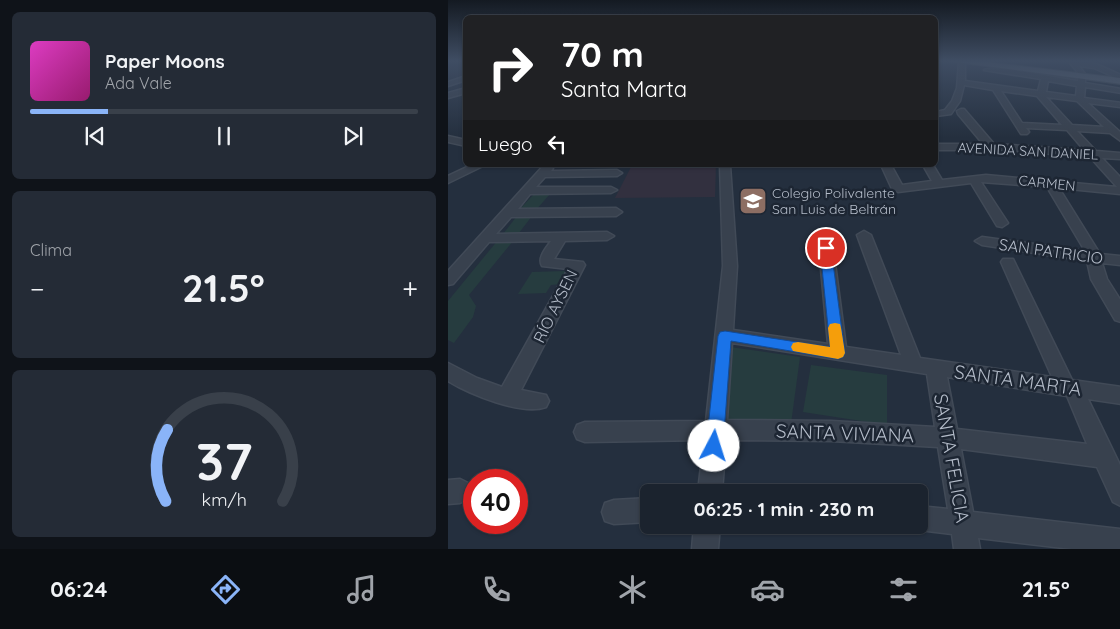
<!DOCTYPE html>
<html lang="es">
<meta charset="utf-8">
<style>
body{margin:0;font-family:Quicksand,sans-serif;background:#242b36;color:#f1f3f6;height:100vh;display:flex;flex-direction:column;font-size:19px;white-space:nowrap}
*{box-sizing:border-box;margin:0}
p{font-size:16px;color:#a0a4aa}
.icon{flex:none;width:28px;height:28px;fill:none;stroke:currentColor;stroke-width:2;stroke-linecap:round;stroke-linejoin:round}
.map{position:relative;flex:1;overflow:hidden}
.drawer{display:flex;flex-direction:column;gap:12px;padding:12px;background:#0f1319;width:448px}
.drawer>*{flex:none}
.hud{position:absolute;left:15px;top:15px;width:475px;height:152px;border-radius:8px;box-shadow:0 1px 4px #0004,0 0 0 1px #39404a;background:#202124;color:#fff;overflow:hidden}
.speed{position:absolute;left:15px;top:469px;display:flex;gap:10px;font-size:25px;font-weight:700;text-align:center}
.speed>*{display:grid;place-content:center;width:65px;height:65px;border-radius:50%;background:#1b232e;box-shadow:0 1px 4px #0004,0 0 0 1px #39404a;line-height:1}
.speed .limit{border:8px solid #d22;background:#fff;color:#111}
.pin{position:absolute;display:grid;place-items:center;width:42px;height:42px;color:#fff;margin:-21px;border:2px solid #fff;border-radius:50%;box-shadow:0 1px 5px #0007}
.me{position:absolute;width:55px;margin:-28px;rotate:5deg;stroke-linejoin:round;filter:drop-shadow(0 0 4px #0008)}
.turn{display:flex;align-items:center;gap:18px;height:105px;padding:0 15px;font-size:22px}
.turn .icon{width:65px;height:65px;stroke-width:2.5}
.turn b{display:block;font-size:35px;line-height:42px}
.then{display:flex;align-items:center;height:48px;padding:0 15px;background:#0003;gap:10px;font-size:19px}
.big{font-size:38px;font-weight:700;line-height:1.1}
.drawer .tile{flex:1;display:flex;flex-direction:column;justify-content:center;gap:8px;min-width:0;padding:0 18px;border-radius:8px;background:#242b36}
.drawer .dial{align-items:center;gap:0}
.dial svg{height:130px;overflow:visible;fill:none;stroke:#39404a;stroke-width:7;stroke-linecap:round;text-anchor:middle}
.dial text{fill:#f1f3f6;stroke:none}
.song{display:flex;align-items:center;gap:15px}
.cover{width:60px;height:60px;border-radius:8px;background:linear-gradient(135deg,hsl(310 70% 55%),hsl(320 70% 35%))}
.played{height:5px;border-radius:2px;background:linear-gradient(90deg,#8ab4f8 20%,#39404a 20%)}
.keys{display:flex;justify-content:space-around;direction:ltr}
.heat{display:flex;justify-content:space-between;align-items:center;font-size:28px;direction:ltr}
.trip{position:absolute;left:192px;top:484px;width:288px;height:50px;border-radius:8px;background:#1b232e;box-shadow:0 1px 4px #0004,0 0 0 1px #39404a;font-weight:700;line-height:50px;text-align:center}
.dock{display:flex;height:80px;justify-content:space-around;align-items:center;background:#0b0e12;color:#a0a4aa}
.dock .icon{width:35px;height:35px}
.dock .current{color:#8ab4f8}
.dock b{font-size:22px;color:#f1f3f6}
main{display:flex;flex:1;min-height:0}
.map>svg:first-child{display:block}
.medical{fill:#32303f}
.green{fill:#263c3f}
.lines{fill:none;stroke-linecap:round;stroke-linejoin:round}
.minor-casing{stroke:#414a57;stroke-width:3}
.major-casing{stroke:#414a57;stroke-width:2}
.minor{fill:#38414e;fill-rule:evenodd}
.major{fill:#56606e;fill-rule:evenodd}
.route{fill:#1a73e8;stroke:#114b97}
.slow{fill:#f59e0b}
.labels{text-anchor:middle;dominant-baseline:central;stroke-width:5;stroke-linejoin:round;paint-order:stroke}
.far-street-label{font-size:14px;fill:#b4bcc9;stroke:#1d2633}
.far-poi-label{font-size:14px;fill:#b4bcc9;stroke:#1d2633;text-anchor:start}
.street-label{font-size:16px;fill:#b4bcc9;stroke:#1d2633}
.near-street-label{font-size:19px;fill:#b4bcc9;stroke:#1d2633}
</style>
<main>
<section class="drawer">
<div class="tile">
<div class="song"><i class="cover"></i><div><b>Paper Moons</b><p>Ada Vale</p></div></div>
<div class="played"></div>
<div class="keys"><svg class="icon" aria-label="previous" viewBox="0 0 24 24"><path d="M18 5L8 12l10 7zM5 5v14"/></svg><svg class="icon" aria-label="pause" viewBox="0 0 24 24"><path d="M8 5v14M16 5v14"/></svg><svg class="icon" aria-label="next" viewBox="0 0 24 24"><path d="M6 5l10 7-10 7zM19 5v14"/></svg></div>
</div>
<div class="tile"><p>Clima</p>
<div class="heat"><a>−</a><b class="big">21.5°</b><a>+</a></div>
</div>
<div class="tile dial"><svg viewBox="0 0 100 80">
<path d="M14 69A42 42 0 1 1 86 69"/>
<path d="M14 69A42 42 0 0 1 15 25" stroke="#8ab4f8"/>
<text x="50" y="56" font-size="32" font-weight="700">37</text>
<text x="50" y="72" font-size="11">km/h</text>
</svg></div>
</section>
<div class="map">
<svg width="673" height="549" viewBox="0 0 673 549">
<rect width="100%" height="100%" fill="#242f3e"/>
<polygon class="medical" points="184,165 268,165 267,197 167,198"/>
<g class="green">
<polygon points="86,194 102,194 88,210 71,210"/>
<polygon points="69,216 84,216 71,233 55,234"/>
<polygon points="50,240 65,241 21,295 28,306 25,317 6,343 0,340 0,301"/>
<polygon points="117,271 119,273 113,284 103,285 98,293 70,294 84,272"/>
<polygon points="282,347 352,357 343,424 275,421"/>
<polygon points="363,365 439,375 439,425 355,412"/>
</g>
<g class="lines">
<defs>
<g id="minor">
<path d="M511,61L517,62V81L590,91L593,79L536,70C545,64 614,79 630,81L631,74L622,63C637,56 659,69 673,75V80L646,68L631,66L637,74V83L673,89V93L637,87L636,98L673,103V107L640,103L673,133V141L662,133L629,131L648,151L673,153V159L654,158L673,178V194L611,188L652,254L673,256V265L654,263L659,279L673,301V322L667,320L643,279L639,261L534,245L527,241L534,237L637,251L599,187L533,182L560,223L554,227L549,226L523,183L450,192L444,189L433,165H443L454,185L484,181L476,167L477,165H485L494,180L538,175L669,187L642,157L556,150H488V144H535L510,114L509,111L513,109H516L546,144L636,150L619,130L578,128L581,132L579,134H573L545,90L516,85L512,101L503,114L488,116V112L497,110L504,101L509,88ZM600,81L629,86L628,96L598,92ZM553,91L589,96L614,125L574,123ZM598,97L629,101L656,127L624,125Z"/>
<polygon points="18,76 18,80 0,86 0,82"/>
<polygon points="18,88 18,93 0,98 0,93"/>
<polygon points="0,136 18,140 18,146 0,142"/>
<polygon points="23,165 37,165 0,183 0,176"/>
<path d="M96,165H107L103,171L169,170L174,173L169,176L97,177L88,187H163L169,190L163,193L82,194L70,209L168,208L174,212L168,216L63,217L48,234L159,232L166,236L159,240L117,241L106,259L135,262L137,265L73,390L98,395L101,401L98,407C74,416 21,394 0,381V363L29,378L54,387L120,269L94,266C89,258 98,248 103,241L41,242L5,284L0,285V271Z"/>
<path d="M272,165H282L289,266L285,330L380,344L371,248L378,244L385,248L398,347L453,355L409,235L416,231L423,235L472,358L604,377L553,262L555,259H565L624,380L673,387V404L640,399L673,467V506L665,502L649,467L513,449L525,512L673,529V549H624L530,538L532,549H506L504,534L471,530L462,527L461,525H471V506L500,509L490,447L383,441L278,440L274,492H250L256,440L137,442L129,439L126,432L129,425L137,422L258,421L275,266ZM284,343L479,374L487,427L383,421L279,420ZM499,377L619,396L639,444L509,429Z"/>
<polygon points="12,479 20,483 24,491 20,499 12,503 0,504 0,480"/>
<polygon points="201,498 201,522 166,524 157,521 154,512 157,503 166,500"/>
<polygon points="246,525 272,525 270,549 244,549"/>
</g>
<polygon id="major" points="501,61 529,61 673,78 673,84"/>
</defs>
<use href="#minor" class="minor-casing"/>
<use href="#major" class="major-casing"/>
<use href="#minor" class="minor"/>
<use href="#major" class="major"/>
</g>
<linearGradient id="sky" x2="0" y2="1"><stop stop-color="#141a22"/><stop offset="0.44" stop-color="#3f4d63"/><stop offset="1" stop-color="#3f4d63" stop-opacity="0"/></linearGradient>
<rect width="673" height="138" fill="url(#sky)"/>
<polygon class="route" points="378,245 383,248 397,353 395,357 390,359 283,341 275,446 272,451 266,454 261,451 258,446 270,336 272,332 277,331 382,347 372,248"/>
<polygon class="slow" points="387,323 392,324 393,328 397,353 395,357 390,359 345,351 343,347 345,343 350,342 382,347 380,328 382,324"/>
<defs>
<symbol id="school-square" viewBox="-11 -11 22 22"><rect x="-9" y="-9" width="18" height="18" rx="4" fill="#8d6e63" stroke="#1d2633"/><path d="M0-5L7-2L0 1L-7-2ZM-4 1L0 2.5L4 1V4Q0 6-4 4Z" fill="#fff"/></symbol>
</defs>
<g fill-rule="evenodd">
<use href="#school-square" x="289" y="185" width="32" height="32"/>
</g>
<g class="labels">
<g class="far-street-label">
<text transform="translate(580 151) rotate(3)">AVENIDA SAN DANIEL</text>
<text transform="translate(599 183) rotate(6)">CARMEN</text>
</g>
<g class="far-poi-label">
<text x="324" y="193">Colegio Polivalente<tspan x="324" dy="16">San Luis de Beltrán</tspan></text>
</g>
<g class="street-label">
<text transform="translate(603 251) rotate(8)">SAN PATRICIO</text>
<text transform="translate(107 306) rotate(-64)">RÍO AYSEN</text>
</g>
<g class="near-street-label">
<text transform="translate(570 380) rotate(8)">SANTA MARTA</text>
<text transform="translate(397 433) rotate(2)">SANTA VIVIANA</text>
<text transform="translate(504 458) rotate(80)">SANTA FELICIA</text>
</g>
</g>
</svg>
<div class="speed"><div class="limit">40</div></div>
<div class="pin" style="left:378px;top:248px;background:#d93025"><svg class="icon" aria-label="arrive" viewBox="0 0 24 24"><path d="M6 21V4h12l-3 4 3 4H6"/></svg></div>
<svg class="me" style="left:266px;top:446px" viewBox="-20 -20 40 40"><circle r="19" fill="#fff"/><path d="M0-13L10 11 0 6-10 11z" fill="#1a73e8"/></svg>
<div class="trip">06:25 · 1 min · 230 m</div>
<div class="hud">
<div class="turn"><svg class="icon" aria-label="right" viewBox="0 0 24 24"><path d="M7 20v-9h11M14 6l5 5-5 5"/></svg><div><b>70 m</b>Santa Marta</div></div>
<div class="then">Luego<svg class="icon" aria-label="left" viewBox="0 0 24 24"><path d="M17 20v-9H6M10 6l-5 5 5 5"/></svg></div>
</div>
</div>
</main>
<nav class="dock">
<b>06:24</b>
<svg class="icon current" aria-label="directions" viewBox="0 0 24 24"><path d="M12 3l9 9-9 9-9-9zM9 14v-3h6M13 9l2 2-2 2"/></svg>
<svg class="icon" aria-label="music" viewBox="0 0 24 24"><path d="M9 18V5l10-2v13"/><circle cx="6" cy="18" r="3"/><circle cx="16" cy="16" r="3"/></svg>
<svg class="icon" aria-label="phone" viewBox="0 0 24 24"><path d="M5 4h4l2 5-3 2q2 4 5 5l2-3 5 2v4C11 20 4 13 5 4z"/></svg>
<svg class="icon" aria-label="climate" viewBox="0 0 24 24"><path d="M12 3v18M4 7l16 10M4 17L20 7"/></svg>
<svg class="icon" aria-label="car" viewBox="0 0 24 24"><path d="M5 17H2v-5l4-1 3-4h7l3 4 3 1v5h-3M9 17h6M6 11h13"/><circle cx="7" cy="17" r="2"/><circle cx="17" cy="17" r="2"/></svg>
<svg class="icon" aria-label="filters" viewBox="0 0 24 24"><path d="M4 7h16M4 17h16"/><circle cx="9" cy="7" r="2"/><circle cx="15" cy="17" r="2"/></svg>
<b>21.5°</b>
</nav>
